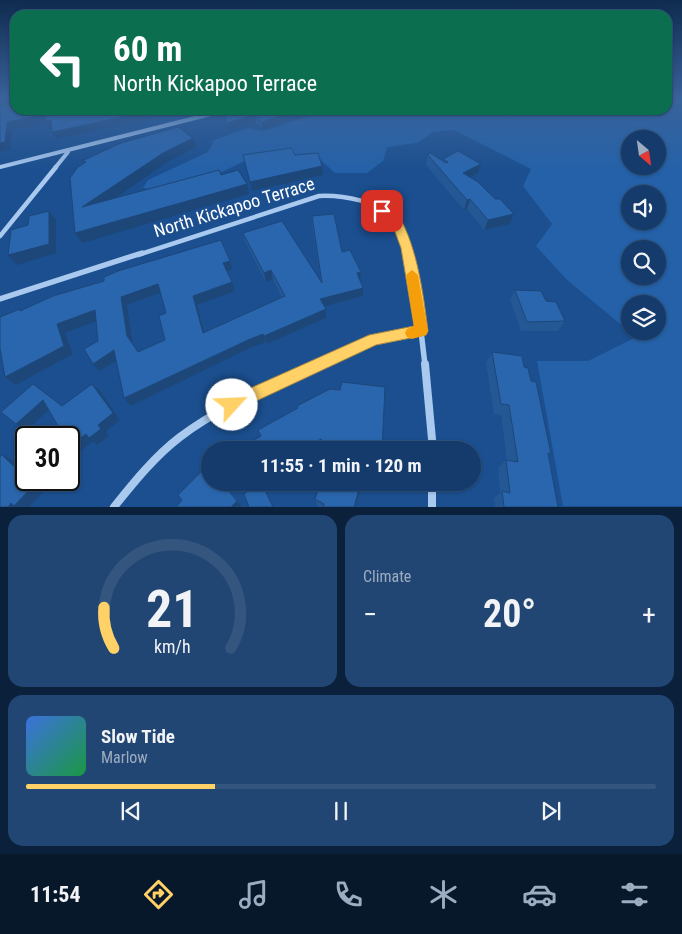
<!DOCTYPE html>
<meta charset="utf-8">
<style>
body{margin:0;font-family:"Roboto Condensed",sans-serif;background:#214673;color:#f1f3f6;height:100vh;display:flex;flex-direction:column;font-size:19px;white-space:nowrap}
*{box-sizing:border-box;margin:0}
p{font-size:16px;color:#9dadc1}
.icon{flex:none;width:28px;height:28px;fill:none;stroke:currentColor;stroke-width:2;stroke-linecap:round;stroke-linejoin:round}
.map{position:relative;height:507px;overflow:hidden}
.sheet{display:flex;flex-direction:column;gap:8px;padding:8px;background:#0b203b;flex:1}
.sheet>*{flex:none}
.hud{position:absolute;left:10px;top:10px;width:662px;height:105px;border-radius:15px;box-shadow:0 1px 4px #0004,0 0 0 1px #33557e;background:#0b6e4f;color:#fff;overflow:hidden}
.needle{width:32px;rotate:151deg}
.fabs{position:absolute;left:621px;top:130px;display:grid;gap:10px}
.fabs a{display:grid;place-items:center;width:45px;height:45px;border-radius:50%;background:#143b6b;box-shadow:0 1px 4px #0004,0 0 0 1px #33557e;font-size:25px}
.speed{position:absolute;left:15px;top:426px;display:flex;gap:10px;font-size:25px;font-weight:700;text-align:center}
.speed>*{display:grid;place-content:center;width:65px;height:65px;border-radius:50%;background:#143b6b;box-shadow:0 1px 4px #0004,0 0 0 1px #33557e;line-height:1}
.speed .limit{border:2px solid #111;border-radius:8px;background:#fff;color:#111}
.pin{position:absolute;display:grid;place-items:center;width:42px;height:42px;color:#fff;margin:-21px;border-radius:10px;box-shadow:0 2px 8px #0006}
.me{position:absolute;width:55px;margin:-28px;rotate:65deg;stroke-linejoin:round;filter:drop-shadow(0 0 4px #0008)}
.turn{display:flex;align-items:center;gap:18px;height:105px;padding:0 20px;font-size:22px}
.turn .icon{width:65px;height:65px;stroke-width:2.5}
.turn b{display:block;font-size:35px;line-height:42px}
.big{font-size:38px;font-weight:700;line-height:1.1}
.sheet .widget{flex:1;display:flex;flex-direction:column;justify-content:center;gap:8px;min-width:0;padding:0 18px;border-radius:15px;background:#214673}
.sheet .dial{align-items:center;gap:0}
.dial svg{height:130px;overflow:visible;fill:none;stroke:#33557e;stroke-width:7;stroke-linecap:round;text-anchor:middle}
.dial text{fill:#f1f3f6;stroke:none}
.song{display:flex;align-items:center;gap:15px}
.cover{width:60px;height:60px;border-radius:8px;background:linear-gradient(135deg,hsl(220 70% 55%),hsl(140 70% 35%))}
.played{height:5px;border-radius:2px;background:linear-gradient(90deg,#ffd166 30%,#33557e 30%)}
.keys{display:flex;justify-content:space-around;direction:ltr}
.heat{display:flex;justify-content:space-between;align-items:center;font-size:28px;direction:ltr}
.sheet .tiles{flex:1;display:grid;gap:8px;grid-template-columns:1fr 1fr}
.widget:last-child{grid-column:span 2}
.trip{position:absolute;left:201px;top:441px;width:280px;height:50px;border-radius:25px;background:#143b6b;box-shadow:0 1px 4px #0004,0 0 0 1px #33557e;font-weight:700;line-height:50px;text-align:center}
.tab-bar{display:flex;height:80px;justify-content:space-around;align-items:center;background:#08182b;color:#9dadc1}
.tab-bar .icon{width:35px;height:35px}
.tab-bar .active{color:#ffd166}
.tab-bar b{font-size:22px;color:#f1f3f6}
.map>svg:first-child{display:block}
.green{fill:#2461a8;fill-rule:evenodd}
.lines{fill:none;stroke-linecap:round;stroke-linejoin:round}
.minor-far3{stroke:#a9c9ee;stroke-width:4}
.minor-far2{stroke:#a9c9ee;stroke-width:4.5}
.minor-far1{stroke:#a9c9ee;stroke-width:5.5}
.minor{stroke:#a9c9ee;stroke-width:8}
.wall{fill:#245895;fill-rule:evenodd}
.shaded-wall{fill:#1d4779}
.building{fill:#2a66ad;stroke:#1d4779;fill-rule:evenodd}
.route{fill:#ffd166;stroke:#a68842}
.slow{fill:#f59e0b}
.labels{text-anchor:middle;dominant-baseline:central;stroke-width:5;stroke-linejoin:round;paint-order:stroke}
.street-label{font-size:18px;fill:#fff;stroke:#1b4f8f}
</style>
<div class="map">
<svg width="682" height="507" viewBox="0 0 682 507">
<rect width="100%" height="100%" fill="#1b4f8f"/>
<path class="green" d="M668,100H682V506H563L537,361H588L636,337L567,280L536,246L552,224L523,186L531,169L454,130L433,132L417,143L387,147L383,161L367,173H335L313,153L245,161L213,176L165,191L143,188L148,180L208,152L214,140L248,128L263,131L332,110H668ZM630,139H658V166H630ZM630,194H658V221H630ZM630,249H658V276H630ZM630,304H658V331H630Z"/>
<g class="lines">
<g class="minor-far3">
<polyline points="0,167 227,110"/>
<polyline points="55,168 68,152"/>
</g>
<g class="minor-far2">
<polyline points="0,236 56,167"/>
<path d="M138,255L319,196C340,195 384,201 396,221C402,231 405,243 409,255"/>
</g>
<g class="minor-far1">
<polyline points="408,253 417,297 425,365"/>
<polyline points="0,299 142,253"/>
<polyline points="318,365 374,339 422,331"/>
</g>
<g class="minor">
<polyline points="425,364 433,450"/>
<polyline points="432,482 432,507"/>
<path d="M114,507C134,482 155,456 180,437C222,405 273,386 320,364"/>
</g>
</g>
<g class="wall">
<polygon points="223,110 323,110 263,129 256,123 228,130"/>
<polygon points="428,155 442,161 443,159 478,173 471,177 495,199 514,214 510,224 484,230 467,209 464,210 426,165"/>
<path d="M312,216L342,252L360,281L363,288V296L325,307L326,318L267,344L266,342L250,348L131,406L124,398L116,361L100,371L96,321L65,333L73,354L16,385L5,377L20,309L21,310L230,261L232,269L227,271L235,291L197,305L205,332L282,297L273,279L266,282L245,242L243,233L321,281L312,225ZM161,293L166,313L165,340L138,352L133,344L127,305Z"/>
<polygon points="515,290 546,301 565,321 558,331 521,331 510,300"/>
<polygon points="492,352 524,367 531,381 551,454 548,456 558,507 495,507 494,498 500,493 498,468 506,460 507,460 501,415 494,414 486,363"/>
<polygon points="297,406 382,450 323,450 322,447 317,450 252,450 261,436 297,408"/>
<polygon points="337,482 379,482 378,487 362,485 355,507 319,507 317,505 315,499 336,489"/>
</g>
<g class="shaded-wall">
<polygon points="155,110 191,110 56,139 52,132"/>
<polygon points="299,110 323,110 263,129 262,122"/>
<polygon points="45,115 51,120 56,127 50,129 46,123 12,130 10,150 0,152 0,143 7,122"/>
<polygon points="254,115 256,123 228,130 227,123"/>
<polygon points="193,138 196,147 166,163 88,217 82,207 163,153"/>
<polygon points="481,164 478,173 461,183 463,173"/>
<polygon points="322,166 323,175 252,191 250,182"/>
<polygon points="247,184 249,194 82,243 75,233"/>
<polygon points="470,199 467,209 464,210 467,200"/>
<polygon points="49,211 56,220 56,253 17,265 8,255"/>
<polygon points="514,214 510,224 484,230 488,220"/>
<polygon points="230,261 232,269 226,272 223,263"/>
<polygon points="271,270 273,279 266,282 264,273"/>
<polygon points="361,272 360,281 357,273"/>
<polygon points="232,282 235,291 197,305 207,341 203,333 193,296"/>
<polygon points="158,284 163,292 127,305 133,344 144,360 127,336 121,297"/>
<polygon points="363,288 363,296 320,308 320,299"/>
<polygon points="326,309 326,318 267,344 264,336"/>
<polygon points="95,310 102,319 65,333 73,354 16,385 5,377 57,324"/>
<polygon points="263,334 266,342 250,348 131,406 124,398 248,340"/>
<polygon points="114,350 121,358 100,371 93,364"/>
<polygon points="92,384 100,391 120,420 106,431 109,436 97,445 93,441 80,452 70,446 98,425"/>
<polygon points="43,400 52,407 26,431 16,424"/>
<polygon points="321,439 322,447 317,450 302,450"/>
<polygon points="2,455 13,460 26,473 26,478"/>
<polygon points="29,480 34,480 45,490 29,507 8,507"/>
<polygon points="221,482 241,506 241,507 231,507"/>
<polygon points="361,482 362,482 362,485 355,507 354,507"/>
</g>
<g class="building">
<polygon points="15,103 15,110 155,110 52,132 51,120 46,121 45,115 7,122 5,142 0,143 0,106"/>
<polygon points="223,110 299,110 262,122 254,115 227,123"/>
<polygon points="178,127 193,138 163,153 82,207 219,170 221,175 238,170 247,184 75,233 70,178 77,168 86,162 82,161 121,143"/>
<polygon points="291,148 295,155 318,153 322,166 250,182 243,155"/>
<polygon points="458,151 481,164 463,173 478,182 495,199 500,199 514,214 488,220 470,199 467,200 428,155 430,153 446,163 448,162 443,159"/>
<polygon points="49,211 49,244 8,255 11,230 28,225 29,216"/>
<path d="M334,214L342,252L350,250L361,272L357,273L363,288L320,299L326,309L264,336L263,334L248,340L124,398L114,350L93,364L84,349L98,341L95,310L57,324L64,346L5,377L0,348V317L20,309V311L53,296L104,281V277L118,271L221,240L230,261L223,263L232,282L193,296L203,333L285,296L271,270L264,273L243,233L282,221L322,283L312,216ZM158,284L166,313L159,316L165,340L138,352L127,336L121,297Z"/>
<polygon points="515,290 541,291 546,301 556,302 565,321 527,322"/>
<polygon points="492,352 522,356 524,367 528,368 531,381 536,382 551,454 548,453 558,507 504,507 502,491 510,493 506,460 518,462 509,405 501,404"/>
<polygon points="342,382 385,387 382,450 334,450 325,449 321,439 302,450 252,450 249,443 261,436 258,430 298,408 297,406 330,389 340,390"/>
<polygon points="33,384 62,406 92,384 113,413 98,425 101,429 89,438 86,434 70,446 69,444 69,438 65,438 43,400 16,424 1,412"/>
<polygon points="2,455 26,478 26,480 29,480 34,485 14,506 11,503 8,507 0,507 0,457"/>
<polygon points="207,466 210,469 210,482 221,482 237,501 231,507 176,507 182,500 178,495"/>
<polygon points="260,482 261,482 273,507 249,507 244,494"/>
<polygon points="321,482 336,489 337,482 361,482 354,507 323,507 324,504 315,499"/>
</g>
<linearGradient id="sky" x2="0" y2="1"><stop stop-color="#0f2b4f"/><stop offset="0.58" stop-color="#39639b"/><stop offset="1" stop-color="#39639b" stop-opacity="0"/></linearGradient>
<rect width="682" height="171" fill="url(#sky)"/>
<path class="route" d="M382,208L399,216C418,250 423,293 428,331L426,335L376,345L237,410L232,413L226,410L224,405L226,399L369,335L414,326L401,248L391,221L377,211Z"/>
<polygon class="slow" points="412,270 418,275 428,331 426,335 412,339 407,337 405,333 407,329 414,326 406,275"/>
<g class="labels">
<g class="street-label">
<text transform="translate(234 207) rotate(-17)">North Kickapoo Terrace</text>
</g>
</g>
</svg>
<div class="fabs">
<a><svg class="needle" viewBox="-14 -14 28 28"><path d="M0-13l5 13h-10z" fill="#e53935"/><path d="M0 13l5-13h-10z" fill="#9dadc1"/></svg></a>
<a><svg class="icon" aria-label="sound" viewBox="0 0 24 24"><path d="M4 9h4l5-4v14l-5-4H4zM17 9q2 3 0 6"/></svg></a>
<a><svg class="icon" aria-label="search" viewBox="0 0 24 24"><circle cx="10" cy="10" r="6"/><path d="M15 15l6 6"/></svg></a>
<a><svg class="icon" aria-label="layers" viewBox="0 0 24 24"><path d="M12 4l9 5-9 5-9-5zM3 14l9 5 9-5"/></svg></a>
</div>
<div class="speed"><div class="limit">30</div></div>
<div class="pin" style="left:382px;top:211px;background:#d93025"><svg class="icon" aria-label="arrive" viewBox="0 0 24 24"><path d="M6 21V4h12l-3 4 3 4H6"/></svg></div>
<svg class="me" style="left:232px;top:405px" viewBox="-20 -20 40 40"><circle r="19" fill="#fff"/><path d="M0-13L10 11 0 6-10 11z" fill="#ffd166"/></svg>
<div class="trip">11:55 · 1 min · 120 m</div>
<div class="hud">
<div class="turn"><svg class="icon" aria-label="left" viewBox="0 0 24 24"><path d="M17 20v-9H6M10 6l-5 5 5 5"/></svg><div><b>60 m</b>North Kickapoo Terrace</div></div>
</div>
</div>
<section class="sheet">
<div class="tiles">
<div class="widget dial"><svg viewBox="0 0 100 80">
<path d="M14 69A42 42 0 1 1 86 69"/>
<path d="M14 69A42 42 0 0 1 8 44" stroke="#ffd166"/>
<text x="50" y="56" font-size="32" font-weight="700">21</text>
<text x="50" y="72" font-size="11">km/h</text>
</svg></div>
<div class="widget"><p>Climate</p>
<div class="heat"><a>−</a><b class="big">20°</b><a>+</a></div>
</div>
<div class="widget">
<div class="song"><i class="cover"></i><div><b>Slow Tide</b><p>Marlow</p></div></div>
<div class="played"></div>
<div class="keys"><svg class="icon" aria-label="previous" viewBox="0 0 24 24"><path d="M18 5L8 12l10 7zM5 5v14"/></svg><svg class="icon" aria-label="pause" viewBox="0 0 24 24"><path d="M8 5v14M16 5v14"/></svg><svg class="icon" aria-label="next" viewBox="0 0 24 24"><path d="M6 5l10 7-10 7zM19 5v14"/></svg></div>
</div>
</div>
</section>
<nav class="tab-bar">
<b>11:54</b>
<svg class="icon active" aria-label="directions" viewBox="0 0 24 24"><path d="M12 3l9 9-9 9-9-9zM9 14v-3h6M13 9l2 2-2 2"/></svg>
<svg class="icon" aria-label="music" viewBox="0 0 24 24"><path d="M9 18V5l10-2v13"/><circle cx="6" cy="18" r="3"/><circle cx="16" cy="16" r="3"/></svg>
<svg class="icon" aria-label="phone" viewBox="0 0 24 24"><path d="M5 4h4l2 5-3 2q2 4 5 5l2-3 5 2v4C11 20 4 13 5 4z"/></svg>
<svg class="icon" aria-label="climate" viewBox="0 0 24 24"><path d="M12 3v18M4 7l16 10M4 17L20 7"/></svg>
<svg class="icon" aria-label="car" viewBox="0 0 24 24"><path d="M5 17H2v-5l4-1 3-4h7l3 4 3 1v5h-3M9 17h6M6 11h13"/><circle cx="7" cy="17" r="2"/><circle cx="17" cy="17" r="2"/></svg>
<svg class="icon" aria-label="filters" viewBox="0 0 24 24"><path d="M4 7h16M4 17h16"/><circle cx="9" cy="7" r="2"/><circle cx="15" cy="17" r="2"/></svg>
</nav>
